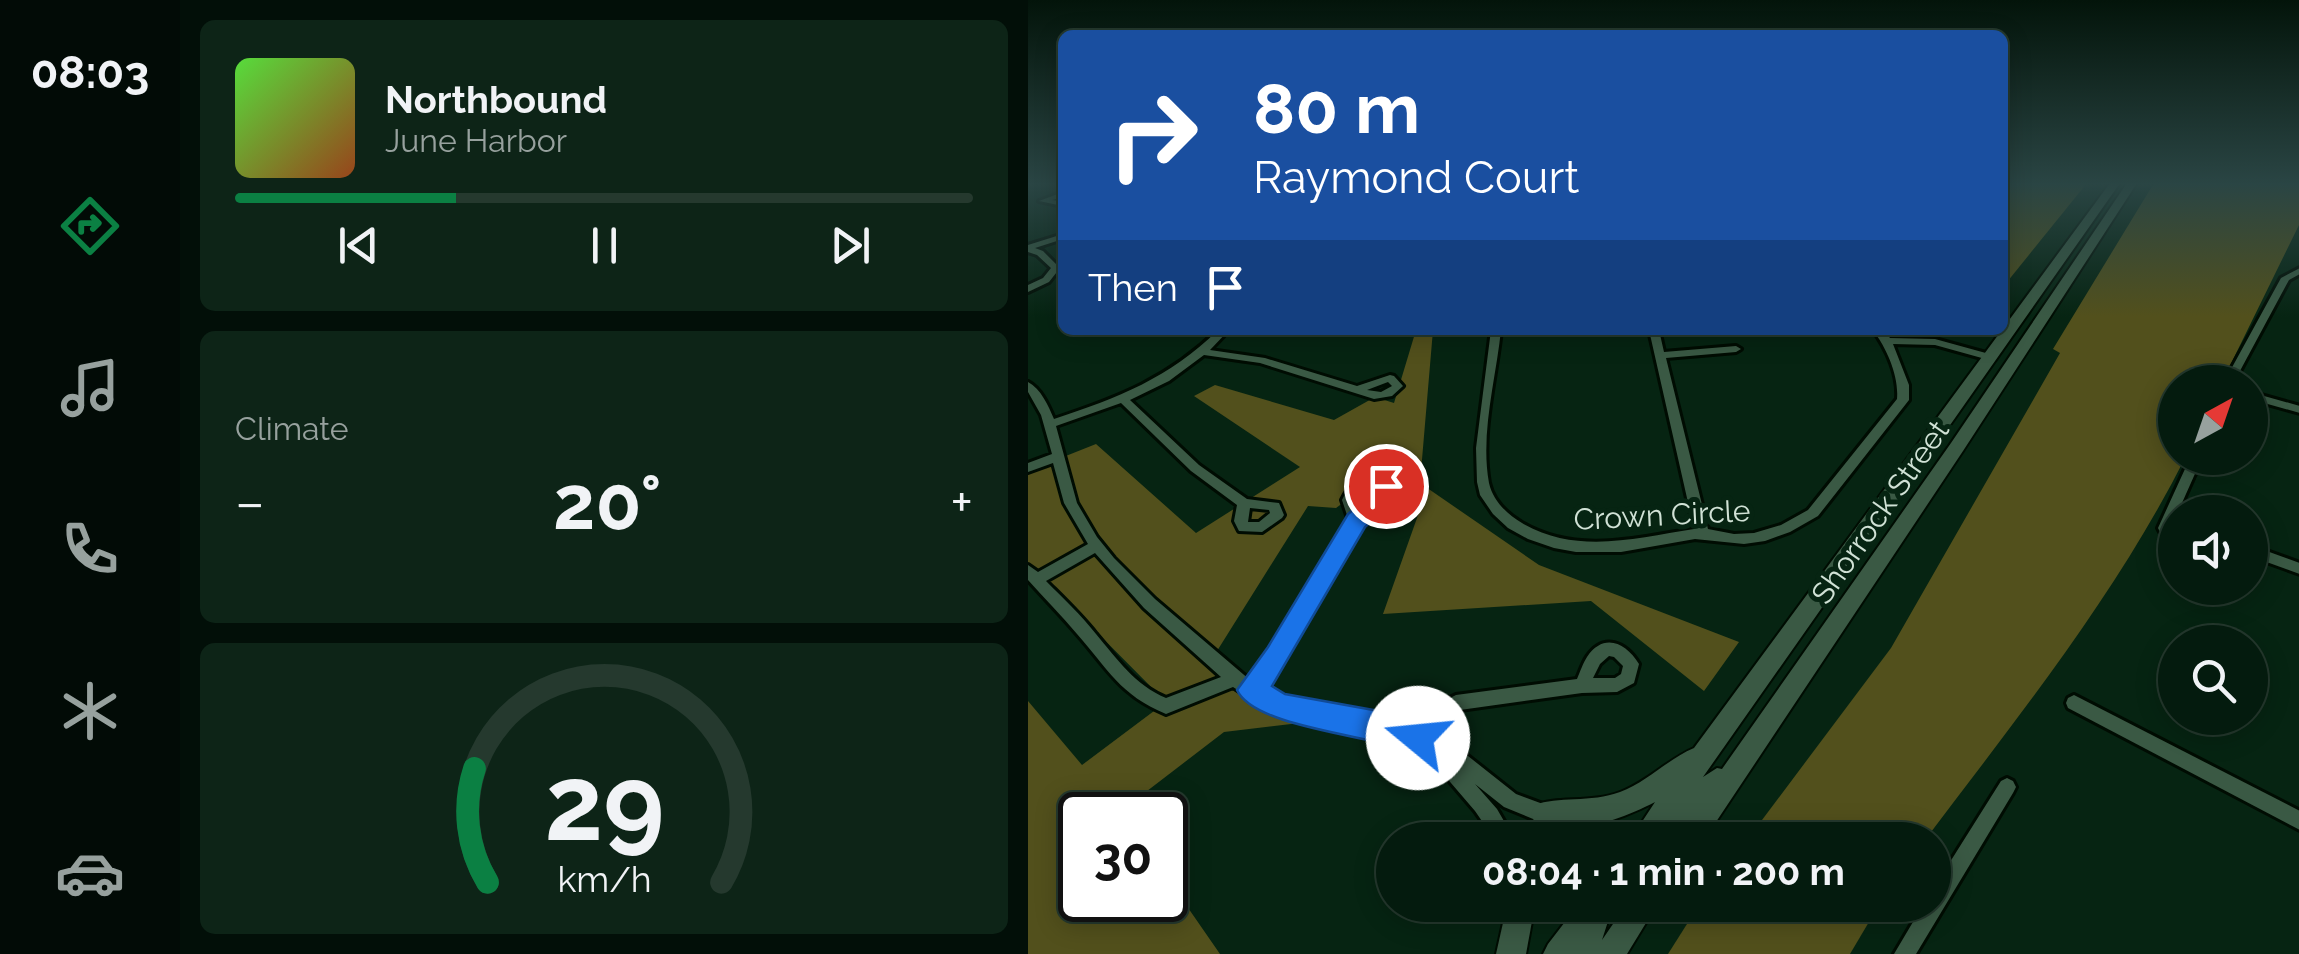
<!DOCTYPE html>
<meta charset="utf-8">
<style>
body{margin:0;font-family:Raleway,sans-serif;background:#0d2417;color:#f1f3f6;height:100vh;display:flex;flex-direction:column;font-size:38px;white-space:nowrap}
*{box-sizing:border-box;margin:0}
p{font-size:32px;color:#97a19e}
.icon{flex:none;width:55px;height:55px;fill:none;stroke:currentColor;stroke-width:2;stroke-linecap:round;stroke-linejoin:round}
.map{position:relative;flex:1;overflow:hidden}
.side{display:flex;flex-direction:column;gap:20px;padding:20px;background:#020f08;width:848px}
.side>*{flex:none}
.banner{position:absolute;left:30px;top:30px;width:950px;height:305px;border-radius:15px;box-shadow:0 5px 25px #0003,0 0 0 2px #25392e;background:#1a4fa0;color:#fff;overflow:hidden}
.needle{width:65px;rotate:40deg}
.controls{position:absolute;left:1130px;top:365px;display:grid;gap:20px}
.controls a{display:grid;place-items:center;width:110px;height:110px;border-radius:50%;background:#041b0e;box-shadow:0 5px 25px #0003,0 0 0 2px #25392e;font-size:50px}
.speed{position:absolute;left:30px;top:792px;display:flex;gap:20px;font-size:50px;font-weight:700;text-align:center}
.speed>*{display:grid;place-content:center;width:130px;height:130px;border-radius:50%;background:#041b0e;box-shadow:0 5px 25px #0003,0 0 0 2px #25392e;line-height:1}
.speed .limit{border:5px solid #111;border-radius:15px;background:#fff;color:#111}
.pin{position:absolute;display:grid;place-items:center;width:85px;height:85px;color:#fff;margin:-42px;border:5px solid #fff;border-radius:50%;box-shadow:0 2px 10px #0007}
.me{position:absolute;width:110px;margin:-55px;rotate:287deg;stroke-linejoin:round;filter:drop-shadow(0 0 8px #0008)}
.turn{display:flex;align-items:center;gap:35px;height:210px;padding:0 30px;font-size:45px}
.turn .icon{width:130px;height:130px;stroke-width:2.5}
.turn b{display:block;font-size:70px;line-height:85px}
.then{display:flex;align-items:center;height:95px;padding:0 30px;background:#0003;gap:20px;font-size:38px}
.big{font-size:75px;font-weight:700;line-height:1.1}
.side .tile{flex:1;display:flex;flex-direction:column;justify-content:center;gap:15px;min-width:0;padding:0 35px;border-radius:15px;background:#0d2417}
.side .dial{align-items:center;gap:0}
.dial svg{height:260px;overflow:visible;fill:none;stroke:#25392e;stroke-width:7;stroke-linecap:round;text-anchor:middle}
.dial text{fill:#f1f3f6;stroke:none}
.song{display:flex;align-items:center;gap:30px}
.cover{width:120px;height:120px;border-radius:15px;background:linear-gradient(135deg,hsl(110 70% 55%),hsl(20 70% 35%))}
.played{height:10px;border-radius:5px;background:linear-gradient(90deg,#0b8043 30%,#25392e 30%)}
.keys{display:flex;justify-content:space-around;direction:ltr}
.heat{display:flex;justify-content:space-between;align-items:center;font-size:55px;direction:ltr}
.trip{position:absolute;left:348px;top:822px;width:575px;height:100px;border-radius:50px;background:#041b0e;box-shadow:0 5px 25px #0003,0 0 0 2px #25392e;font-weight:700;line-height:100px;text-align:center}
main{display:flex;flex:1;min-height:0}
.tabs{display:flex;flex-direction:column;width:180px;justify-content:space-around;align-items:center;background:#020b06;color:#97a19e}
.tabs .icon{width:70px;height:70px}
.tabs .on{color:#0b8043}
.tabs b{font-size:45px;color:#f1f3f6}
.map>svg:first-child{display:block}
.forest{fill:#52501c}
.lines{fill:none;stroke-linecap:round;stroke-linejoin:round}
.minor-casing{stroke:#000c02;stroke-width:6}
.secondary-casing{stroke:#000c02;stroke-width:4}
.minor{fill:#3a5944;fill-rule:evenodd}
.secondary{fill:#3a5944;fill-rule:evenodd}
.route{fill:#1a73e8;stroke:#114b97;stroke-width:2.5}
.labels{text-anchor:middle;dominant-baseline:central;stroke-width:10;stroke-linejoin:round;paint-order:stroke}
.street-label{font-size:30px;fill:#d1e2d6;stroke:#062412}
</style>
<main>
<nav class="tabs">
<b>08:03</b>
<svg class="icon on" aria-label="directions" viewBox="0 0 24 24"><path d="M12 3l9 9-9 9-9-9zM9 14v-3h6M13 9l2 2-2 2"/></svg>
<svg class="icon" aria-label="music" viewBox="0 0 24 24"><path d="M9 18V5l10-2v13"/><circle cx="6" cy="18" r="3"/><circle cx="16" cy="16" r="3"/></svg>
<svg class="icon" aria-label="phone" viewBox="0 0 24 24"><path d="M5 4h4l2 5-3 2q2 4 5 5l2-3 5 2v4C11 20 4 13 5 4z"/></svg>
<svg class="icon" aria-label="climate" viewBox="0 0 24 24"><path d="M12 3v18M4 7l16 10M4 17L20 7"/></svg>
<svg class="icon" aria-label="car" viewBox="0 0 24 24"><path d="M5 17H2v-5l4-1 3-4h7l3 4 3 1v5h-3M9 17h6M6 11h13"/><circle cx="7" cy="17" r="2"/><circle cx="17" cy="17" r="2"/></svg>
</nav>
<section class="side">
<div class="tile">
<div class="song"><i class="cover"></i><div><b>Northbound</b><p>June Harbor</p></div></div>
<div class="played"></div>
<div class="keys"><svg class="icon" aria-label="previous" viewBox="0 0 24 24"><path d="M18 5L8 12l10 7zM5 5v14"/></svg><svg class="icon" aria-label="pause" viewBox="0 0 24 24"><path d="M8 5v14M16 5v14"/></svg><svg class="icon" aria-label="next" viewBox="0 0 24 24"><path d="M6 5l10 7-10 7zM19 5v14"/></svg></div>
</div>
<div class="tile"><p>Climate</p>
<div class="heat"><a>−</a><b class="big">20°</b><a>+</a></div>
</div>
<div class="tile dial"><svg viewBox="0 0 100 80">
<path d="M14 69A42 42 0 1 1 86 69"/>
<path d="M14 69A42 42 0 0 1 10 34" stroke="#0b8043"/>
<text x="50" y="56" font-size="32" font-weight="700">29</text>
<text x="50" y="72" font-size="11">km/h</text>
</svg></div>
</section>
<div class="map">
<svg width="1272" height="954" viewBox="0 0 1272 954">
<rect width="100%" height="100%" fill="#062412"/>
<g class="forest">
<polygon points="975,183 1059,183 975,287"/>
<path d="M1126,183H1272L1271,225L1194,382H1148V458H1157C1088,595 989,718 897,840H719L863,648L1032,353L1025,349Z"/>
<polygon points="388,330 405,330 392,483 511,565 711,642 676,691 563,601 355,614 395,501 357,472 308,508 280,506 184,659 280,722 196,732 93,811 95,815 52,815 52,900 138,900 138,876 192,954 0,954 0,701 54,765 138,702 0,563 0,471 68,444 168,533 272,467 166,396 187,385 306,420 347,397 366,403"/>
<polygon points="671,905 851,905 822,954 640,954"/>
</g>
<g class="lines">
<defs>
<g id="minor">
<polygon points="35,192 35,197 24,200 30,201 35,199 35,206 11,201"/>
<polygon points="35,234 35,239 7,248 15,251 32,268 21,282 0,292 0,285 15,278 23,268 9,255 0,252 0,245"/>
<polygon points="1272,268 1272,274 1261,280 1206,382 1196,382 1253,278"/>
<path d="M190,330H201L182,350L237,358L329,386L362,375L366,376L375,386L364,396L346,399L232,363L176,355L141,381L102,400L171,465L219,499L251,503L256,515L254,518L234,532L211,531L206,521L209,505L163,471L93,403L28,426L49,503L69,537L86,558L127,599L222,680L244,651L321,521L314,500C322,483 335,474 354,478L364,491L333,525L256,661L234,689C281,716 337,710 387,730L422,698L428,695L549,679C552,672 555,663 559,657C576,632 598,643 611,664L606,683L589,692L554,693L432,710L402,738L440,756L488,794L523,807L557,833L559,840H535L510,821L476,807L447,784L469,809L487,840H467L447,811L399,755L381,744L350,734L270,720L239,709L205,687L138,714C92,695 80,669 49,634C34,616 16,598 0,580V565L10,572L60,544L36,503L25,463L0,472V463L24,454L13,415L0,392V382C13,389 20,405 26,419C90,398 141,378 190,330ZM360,382L364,386L353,392L339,390ZM347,485L351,491L331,510L326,500C330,491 337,486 347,485ZM222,508L241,510L242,513L231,522H220ZM67,553L116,608L193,677L138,698C107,685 89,659 68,634C53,615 35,598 18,581ZM581,656L586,657L595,666L593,674L587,678H565L572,664Z"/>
<path d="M463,330H473C468,379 452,433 461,483C465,501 479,514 494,523C549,555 608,538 666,529L621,330H631L636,352L708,346L713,349L708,352L638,358L680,529L706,534L726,533L753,525L780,510L869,399C871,376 859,349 845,330H855L862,338L907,339L965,355L966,357L961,360L907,345L865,344L881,385V400L790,516L762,532L737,541L716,544L667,539L593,552H548L526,548L500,539L480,528L465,514L452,495L449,482L448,448Z"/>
<polygon points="1222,392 1272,406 1272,413 1222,399"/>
<polygon points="1162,458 1174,458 1150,512 1148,512 1148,519 1142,532 1132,532 1130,528"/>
<polygon points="1222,545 1272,563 1272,574 1222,556"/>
<polygon points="1046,695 1272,811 1272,830 1040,708 1038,703 1040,698"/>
<polygon points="979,778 985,781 988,787 985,793 888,954 866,954 895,905 905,905 905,889 973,781"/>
</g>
<g id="secondary">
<path d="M1082,183H1092L675,777L689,768L694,769L923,443L1099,183H1109L935,451L676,840H602L627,802C594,819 544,838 507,823L503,814L507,805C529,796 563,803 592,792C619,782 640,759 666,748Z"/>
<polygon points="479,905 507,905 498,954 468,954"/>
<polygon points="550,905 582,905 583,912 574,940 598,905 629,905 599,954 515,954 520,944"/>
</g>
</defs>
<use href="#minor" class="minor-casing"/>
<use href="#secondary" class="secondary-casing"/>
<use href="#minor" class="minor"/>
<use href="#secondary" class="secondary"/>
</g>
<linearGradient id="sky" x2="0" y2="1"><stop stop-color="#03140a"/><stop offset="0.58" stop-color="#2a4544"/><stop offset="1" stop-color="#2a4544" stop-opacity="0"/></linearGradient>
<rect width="1272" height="317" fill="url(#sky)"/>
<path class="route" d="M358,478L369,486L356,510L337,527L244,686L257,694L362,713L401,727L405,738L401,749L390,753C348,736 226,728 209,690L240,647L320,514L339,498L349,481Z"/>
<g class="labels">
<g class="street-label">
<text transform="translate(852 512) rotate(-55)">Shorrock Street</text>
<text transform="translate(634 515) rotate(-3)">Crown Circle</text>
</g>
</g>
</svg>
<div class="controls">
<a><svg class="needle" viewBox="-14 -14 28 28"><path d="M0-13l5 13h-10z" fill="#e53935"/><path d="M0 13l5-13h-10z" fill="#97a19e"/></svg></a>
<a><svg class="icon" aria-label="sound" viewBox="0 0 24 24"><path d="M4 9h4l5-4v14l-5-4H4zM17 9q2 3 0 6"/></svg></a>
<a><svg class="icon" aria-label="search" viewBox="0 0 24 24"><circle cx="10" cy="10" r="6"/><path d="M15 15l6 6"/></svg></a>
</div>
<div class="speed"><div class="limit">30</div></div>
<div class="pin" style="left:358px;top:486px;background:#d93025"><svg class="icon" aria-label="arrive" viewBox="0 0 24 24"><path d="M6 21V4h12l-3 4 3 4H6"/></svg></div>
<svg class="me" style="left:390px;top:738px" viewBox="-20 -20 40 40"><circle r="19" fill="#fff"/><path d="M0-13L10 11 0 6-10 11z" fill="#1a73e8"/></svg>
<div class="trip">08:04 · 1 min · 200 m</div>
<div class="banner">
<div class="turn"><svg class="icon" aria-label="right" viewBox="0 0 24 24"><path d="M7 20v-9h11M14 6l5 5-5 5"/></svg><div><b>80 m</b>Raymond Court</div></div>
<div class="then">Then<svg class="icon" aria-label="arrive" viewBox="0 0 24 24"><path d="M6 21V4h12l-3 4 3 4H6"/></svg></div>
</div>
</div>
</main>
